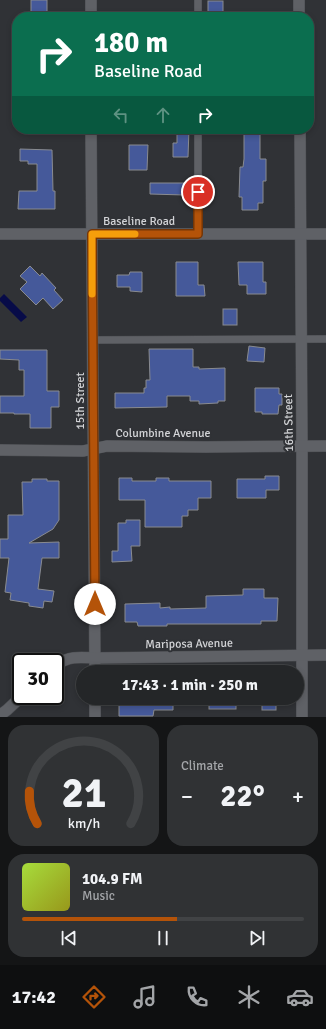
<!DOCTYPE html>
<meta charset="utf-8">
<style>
body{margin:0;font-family:Signika,sans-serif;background:#303234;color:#f1f3f6;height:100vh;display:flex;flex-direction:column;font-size:15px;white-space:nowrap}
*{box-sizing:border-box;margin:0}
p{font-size:13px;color:#a3a5a8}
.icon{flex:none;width:22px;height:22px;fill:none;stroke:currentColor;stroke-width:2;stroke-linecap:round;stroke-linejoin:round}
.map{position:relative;height:717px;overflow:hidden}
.details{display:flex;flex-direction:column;gap:8px;padding:8px;background:#141516;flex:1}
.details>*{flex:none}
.guide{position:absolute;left:12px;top:12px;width:302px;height:122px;border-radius:16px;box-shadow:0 2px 6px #0003,0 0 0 1px #414345;background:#0b6e4f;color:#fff;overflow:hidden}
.speed{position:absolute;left:12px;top:653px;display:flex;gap:8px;font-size:20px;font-weight:700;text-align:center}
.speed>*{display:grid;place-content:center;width:52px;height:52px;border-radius:50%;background:#242628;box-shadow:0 2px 6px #0003,0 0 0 1px #414345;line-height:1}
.speed .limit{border:2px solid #111;border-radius:6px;background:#fff;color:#111}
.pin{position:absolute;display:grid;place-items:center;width:34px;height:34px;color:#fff;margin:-17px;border:2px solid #fff;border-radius:50%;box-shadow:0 1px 4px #0007}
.me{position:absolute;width:44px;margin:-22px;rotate:0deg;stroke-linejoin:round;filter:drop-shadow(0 0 3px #0008)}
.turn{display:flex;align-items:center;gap:14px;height:84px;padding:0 16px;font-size:18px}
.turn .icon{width:52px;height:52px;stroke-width:2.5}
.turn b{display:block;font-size:28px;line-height:34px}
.lanes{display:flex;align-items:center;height:38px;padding:0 16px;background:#0003;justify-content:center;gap:20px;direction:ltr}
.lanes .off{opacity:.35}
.big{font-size:30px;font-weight:800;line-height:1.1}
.details .tile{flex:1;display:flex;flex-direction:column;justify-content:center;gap:6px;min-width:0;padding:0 14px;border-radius:16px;background:#303234}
.details .dial{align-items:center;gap:0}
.dial svg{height:104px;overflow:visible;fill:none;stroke:#414345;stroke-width:7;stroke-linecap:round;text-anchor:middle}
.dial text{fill:#f1f3f6;stroke:none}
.song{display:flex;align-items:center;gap:12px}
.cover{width:48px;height:48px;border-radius:6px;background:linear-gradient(135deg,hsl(80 70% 55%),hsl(60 70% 35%))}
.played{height:4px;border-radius:2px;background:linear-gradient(90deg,#b45309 55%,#414345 55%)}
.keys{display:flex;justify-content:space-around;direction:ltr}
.heat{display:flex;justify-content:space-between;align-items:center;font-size:22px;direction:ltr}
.details .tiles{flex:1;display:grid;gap:8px;grid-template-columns:1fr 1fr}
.tile:last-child{grid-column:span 2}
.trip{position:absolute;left:76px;top:665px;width:228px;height:40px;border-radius:20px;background:#242628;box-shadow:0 2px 6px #0003,0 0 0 1px #414345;font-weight:800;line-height:40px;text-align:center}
.dock{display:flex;height:64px;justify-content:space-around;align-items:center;background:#0e0f10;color:#a3a5a8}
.dock .icon{width:28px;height:28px}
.dock .current{color:#b45309}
.dock b{font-size:18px;color:#f1f3f6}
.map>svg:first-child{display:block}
.water{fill:#070b48}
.building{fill:#45599a;stroke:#898b90}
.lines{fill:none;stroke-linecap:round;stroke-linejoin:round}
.service-casing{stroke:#4c4e52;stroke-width:8}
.minor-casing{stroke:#4c4e52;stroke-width:12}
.tertiary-casing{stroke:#4c4e52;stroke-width:12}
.service{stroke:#5f6166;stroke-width:7}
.minor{stroke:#5f6166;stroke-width:11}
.tertiary{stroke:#5f6166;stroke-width:11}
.route-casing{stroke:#753606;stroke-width:10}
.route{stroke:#b45309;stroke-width:7}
.slow{stroke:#f59e0b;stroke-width:7}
.labels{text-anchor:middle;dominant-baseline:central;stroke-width:4;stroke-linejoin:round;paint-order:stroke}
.street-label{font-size:12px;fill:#d3d4d7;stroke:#303236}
</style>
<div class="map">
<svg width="326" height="717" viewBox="0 0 326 717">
<rect width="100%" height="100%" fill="#303236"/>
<polygon class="water" points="4,294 27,317 21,322 0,301 0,298"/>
<g class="building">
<rect x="31" y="0" width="16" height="17"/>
<rect x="208" y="1" width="15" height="16"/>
<polygon points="177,129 189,129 188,157 173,157 173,143 177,143"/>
<polygon points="244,129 260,129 260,159 266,159 266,181 263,181 263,203 258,203 258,210 242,210 242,197 239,197 240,167 243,167 244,159"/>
<polygon points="129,145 148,145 147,170 129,170"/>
<polygon points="20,149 52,150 53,191 55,191 55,209 18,209 19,191 37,191 37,164 28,164 28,161 20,161"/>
<polygon points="150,183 184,183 184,195 150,194"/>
<polygon points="176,262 198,262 198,285 204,285 205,296 176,296"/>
<polygon points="238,262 263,262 263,282 266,282 266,294 247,294 247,285 239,285"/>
<polygon points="30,266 40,276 42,273 56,288 54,290 63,300 53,309 43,298 36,305 20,289 27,282 20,276"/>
<polygon points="130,272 142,272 142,292 130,291 130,287 117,287 117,275 129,275"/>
<rect x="223" y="309" width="14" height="16"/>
<polygon points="249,346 265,348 264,362 247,361"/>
<polygon points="149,349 193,349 193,367 199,367 199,369 225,368 225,401 218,401 218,403 199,404 199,401 190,401 190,396 167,396 167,407 115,408 115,393 144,393 144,388 146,388 146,380 150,380"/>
<polygon points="0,350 47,350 47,391 59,391 59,407 51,407 51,428 30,428 30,414 14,414 14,413 0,413 0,396 24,396 24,370 19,370 19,360 0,359"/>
<polygon points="255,388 279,388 279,394 282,394 282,405 279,405 278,414 262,414 262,412 255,412"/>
<polygon points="265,476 279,476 279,490 266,490 266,498 237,498 237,479 265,479"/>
<polygon points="119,478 132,478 132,481 156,481 156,478 169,478 169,481 211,481 211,498 198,498 198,510 188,510 188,516 182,516 182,527 145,527 145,500 119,500"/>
<polygon points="32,479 47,479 47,481 59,481 59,520 53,529 29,543 59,542 59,558 42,558 38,589 54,591 52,602 44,601 43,608 29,606 29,603 10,600 11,593 5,592 9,558 0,558 0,539 8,539 8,515 23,515 22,482 32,482"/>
<polygon points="126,520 140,520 140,546 131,546 132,561 112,562 112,551 118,551 118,523 126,523"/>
<polygon points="243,589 264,589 264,598 278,598 277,621 261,621 261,624 167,624 167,626 138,626 137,622 125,622 125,604 160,603 160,608 170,607 170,609 206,608 206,596 243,595"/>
<polygon points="119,698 173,698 173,710 154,710 153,716 119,716"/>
<rect x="209" y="698" width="27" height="11"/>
<rect x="262" y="698" width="14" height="12"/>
</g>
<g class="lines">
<defs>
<g id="service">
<polyline points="198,0 198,17"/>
<polyline points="198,129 198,234"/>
<polyline points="92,340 326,339"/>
</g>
<g id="minor">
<polyline points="91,0 91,17"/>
<polyline points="299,0 299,17"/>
<polyline points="91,129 95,672"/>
<polyline points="300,129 302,446 302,717"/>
<polyline points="0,450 83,451 107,446 206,447 326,446"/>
<path d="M55,665C70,656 78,657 95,658L326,655"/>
<polyline points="0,715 7,710 22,696"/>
<polyline points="95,717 95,698"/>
</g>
<polyline id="tertiary" points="0,234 326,234"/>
</defs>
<use href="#service" class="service-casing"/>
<use href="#minor" class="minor-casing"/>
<use href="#tertiary" class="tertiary-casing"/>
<use href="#service" class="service"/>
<use href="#minor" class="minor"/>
<use href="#tertiary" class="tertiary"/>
</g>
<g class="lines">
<defs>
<polyline id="route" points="95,604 92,234 198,234 198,192"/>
</defs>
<use href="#route" class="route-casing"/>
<use href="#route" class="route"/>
<polyline class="slow" points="92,294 92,234 135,234"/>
</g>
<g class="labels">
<g class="street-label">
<text x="139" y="221">Baseline Road</text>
<text transform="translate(80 401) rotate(-90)">15th Street</text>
<text transform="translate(289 423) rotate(-91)">16th Street</text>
<text x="163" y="433">Columbine Avenue</text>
<text transform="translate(189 644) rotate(-1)">Mariposa Avenue</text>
</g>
</g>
</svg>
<div class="speed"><div class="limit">30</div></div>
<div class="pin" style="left:198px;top:192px;background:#d93025"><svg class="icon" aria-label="arrive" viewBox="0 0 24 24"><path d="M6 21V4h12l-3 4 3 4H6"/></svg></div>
<svg class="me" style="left:95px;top:604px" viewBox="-20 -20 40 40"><circle r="19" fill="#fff"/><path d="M0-13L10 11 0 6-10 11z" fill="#b45309"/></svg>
<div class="trip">17:43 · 1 min · 250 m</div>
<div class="guide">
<div class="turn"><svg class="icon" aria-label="right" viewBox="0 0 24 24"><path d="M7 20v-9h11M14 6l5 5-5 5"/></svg><div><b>180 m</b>Baseline Road</div></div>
<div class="lanes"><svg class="icon off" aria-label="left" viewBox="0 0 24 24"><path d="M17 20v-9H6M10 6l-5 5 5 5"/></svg><svg class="icon off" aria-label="ahead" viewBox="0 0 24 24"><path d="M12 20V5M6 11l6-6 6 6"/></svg><svg class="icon" aria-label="right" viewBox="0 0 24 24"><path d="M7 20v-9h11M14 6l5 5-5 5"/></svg></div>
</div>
</div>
<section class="details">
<div class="tiles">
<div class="tile dial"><svg viewBox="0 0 100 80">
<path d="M14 69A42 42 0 1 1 86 69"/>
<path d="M14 69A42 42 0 0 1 8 44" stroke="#b45309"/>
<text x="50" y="56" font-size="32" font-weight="700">21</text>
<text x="50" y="72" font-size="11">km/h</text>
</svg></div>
<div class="tile"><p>Climate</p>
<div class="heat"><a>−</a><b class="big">22°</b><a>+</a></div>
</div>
<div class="tile">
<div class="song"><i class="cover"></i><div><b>104.9 FM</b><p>Music</p></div></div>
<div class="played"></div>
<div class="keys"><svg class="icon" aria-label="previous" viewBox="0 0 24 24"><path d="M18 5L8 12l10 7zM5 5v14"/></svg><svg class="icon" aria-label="pause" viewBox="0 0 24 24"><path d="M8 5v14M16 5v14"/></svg><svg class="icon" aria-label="next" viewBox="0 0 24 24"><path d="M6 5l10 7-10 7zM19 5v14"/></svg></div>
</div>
</div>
</section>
<nav class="dock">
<b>17:42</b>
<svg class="icon current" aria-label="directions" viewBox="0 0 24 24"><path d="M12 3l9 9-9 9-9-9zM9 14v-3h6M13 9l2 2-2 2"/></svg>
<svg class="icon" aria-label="music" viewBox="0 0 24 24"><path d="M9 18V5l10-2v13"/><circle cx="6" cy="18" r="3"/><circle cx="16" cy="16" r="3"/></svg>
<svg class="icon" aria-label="phone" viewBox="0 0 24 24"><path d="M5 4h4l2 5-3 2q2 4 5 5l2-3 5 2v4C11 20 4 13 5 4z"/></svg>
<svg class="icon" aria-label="climate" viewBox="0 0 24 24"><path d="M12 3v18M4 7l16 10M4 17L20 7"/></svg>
<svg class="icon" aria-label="car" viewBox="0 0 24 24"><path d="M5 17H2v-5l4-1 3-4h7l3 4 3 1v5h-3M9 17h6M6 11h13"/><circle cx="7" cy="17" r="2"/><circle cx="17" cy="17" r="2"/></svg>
</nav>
